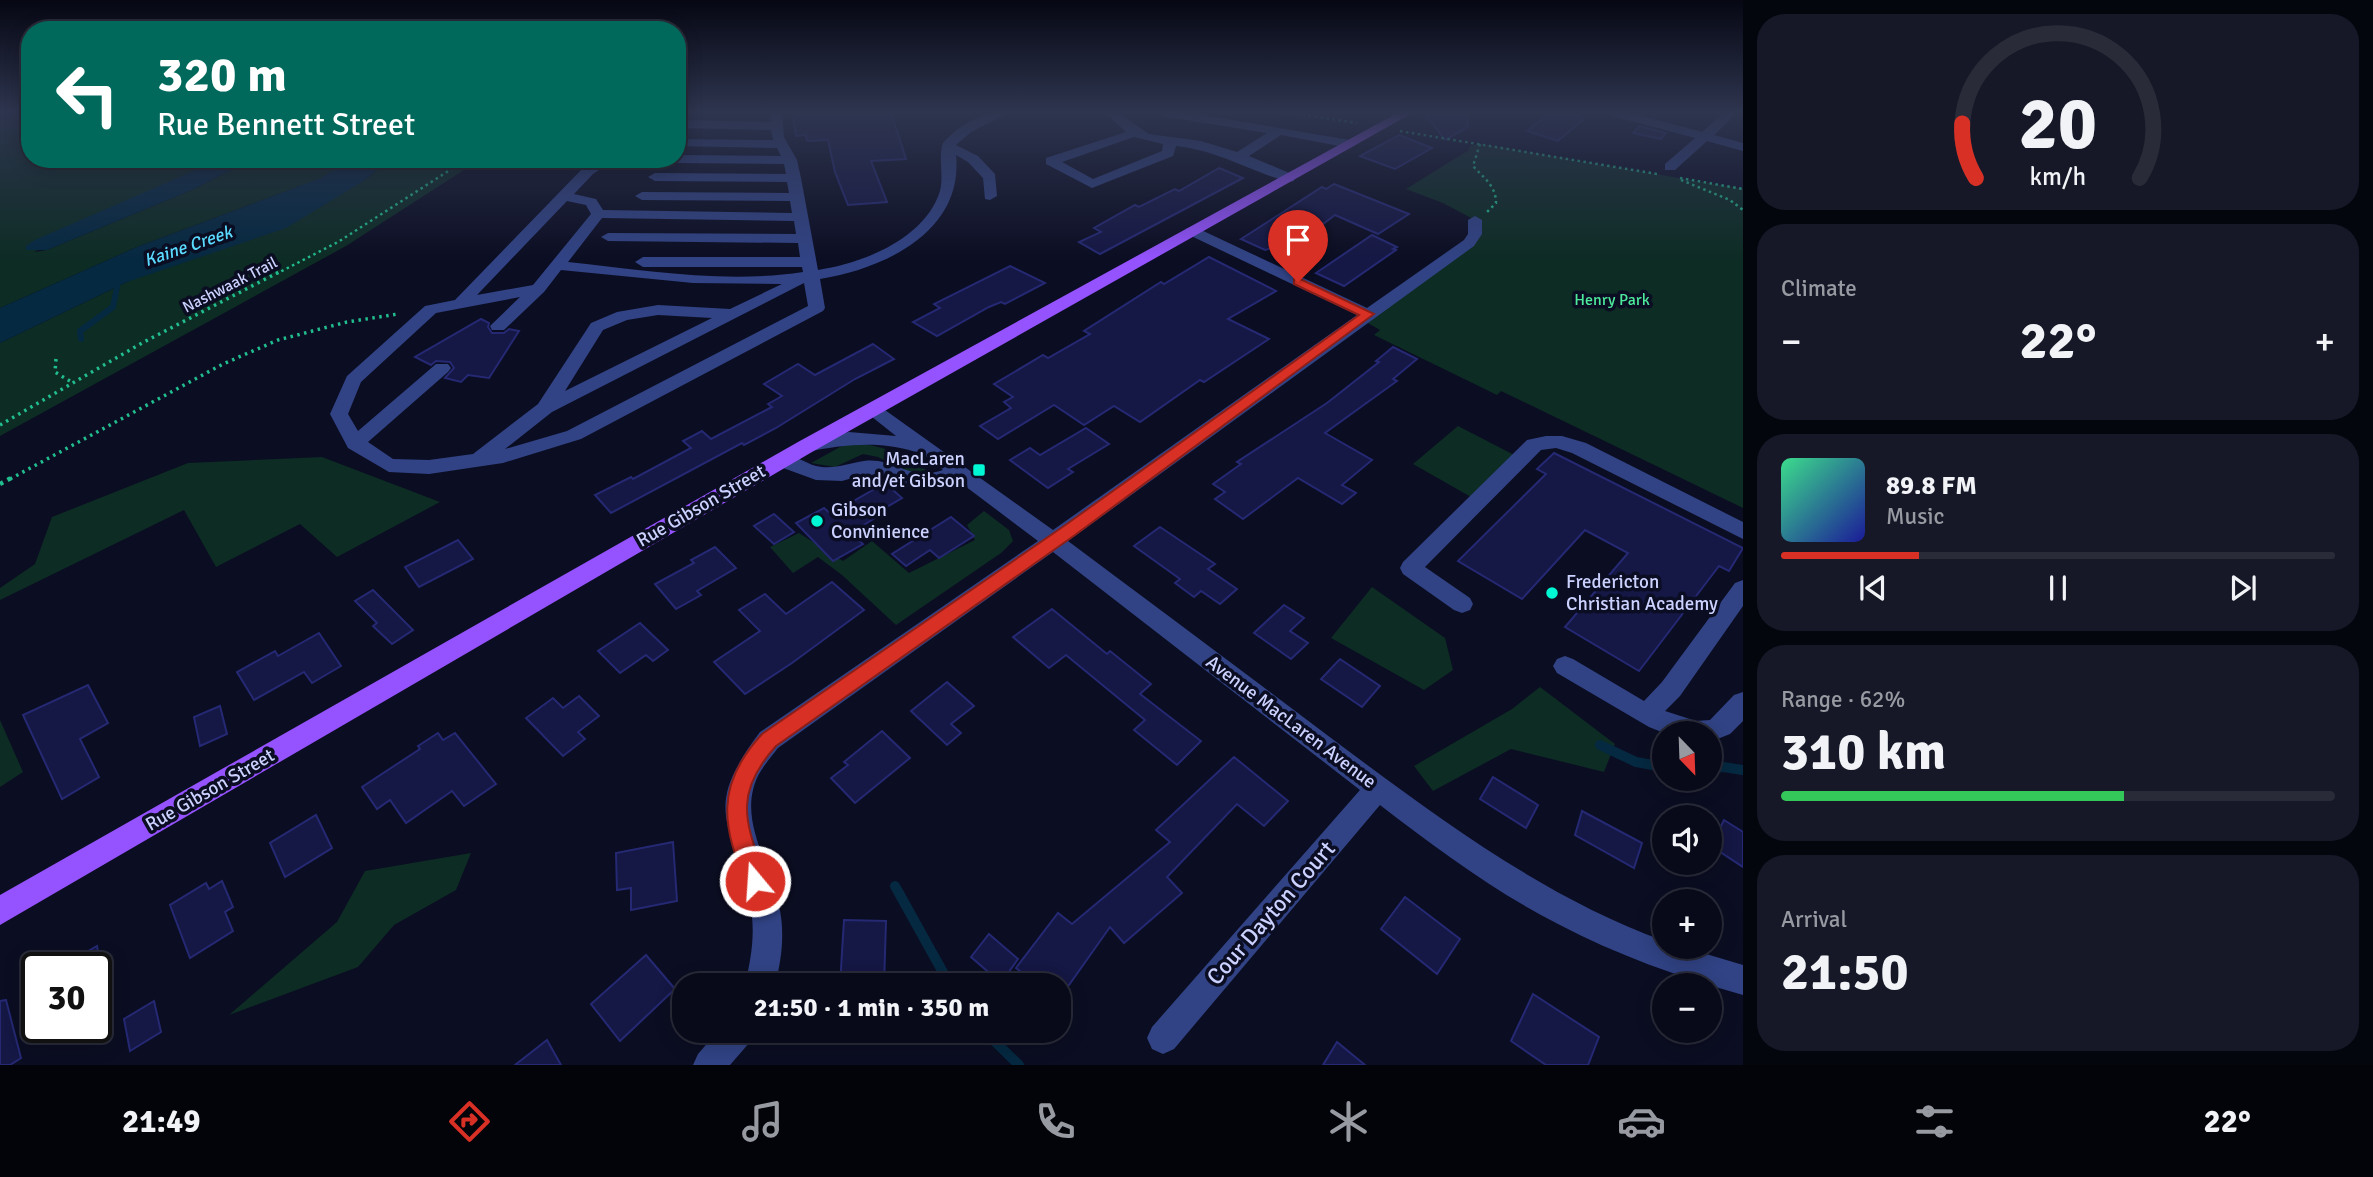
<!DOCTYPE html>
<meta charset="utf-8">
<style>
body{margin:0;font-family:Signika,sans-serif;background:#161827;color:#f1f3f6;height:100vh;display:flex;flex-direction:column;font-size:26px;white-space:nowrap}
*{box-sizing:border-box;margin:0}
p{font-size:23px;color:#989aa2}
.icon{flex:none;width:38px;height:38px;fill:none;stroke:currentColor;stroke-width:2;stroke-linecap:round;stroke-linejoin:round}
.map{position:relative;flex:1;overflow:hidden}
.panel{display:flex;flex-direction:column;gap:14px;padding:14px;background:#04060e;width:630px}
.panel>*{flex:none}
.hud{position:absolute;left:21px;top:21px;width:665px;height:147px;border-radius:28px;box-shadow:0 4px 18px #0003,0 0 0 2px #292b39;background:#00695c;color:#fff;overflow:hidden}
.needle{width:46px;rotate:157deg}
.controls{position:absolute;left:1652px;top:721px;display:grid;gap:14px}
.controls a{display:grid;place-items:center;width:70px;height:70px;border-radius:50%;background:#080a1a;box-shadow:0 4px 18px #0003,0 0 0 2px #292b39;font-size:35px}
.speed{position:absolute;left:21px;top:952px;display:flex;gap:14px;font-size:35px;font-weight:700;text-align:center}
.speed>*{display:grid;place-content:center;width:91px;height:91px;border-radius:50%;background:#080a1a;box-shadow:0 4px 18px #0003,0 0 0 2px #292b39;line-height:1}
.speed .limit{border:4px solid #111;border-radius:10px;background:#fff;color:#111}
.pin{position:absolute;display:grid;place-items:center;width:60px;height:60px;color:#fff;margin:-72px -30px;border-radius:50% 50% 50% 0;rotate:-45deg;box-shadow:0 0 7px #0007}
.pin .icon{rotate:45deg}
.me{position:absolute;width:77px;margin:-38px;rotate:342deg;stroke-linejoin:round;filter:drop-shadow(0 0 5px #0008)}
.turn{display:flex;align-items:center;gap:24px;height:147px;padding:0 21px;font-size:32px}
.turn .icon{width:91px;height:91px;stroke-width:2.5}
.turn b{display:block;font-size:49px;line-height:60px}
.big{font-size:52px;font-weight:700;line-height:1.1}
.panel .widget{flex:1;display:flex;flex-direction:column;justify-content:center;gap:10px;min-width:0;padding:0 24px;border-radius:28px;background:#161827}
.panel .dial{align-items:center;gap:0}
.dial svg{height:182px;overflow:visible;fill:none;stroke:#292b39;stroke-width:7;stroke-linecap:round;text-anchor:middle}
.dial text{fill:#f1f3f6;stroke:none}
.song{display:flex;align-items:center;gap:21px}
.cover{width:84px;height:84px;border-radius:10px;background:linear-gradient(135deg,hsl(150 70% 55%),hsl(240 70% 35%))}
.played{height:7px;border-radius:4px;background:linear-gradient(90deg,#d93025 25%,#292b39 25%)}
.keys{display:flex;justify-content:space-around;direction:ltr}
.heat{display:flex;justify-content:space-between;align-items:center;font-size:38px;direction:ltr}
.charge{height:10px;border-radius:5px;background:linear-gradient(90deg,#34c759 62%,#292b39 0)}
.trip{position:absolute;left:672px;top:973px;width:399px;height:70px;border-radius:28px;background:#080a1a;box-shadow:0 4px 18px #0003,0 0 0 2px #292b39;font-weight:700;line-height:70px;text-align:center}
.tab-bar{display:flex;height:112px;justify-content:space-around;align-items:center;background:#03040a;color:#989aa2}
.tab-bar .icon{width:49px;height:49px}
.tab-bar .selected{color:#d93025}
.tab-bar b{font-size:32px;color:#f1f3f6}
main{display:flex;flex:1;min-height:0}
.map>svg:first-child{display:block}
.green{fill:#0d2c24}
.water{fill:#052941}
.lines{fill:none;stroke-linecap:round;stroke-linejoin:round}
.stream-far1{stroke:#052941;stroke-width:6}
.stream{stroke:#052941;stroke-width:10}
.building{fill:#151744;stroke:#252973;stroke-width:2}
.path-far2{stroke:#22bd8e;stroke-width:2.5;stroke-dasharray:2.5 3.5;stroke-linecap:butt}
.path-far1{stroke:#22bd8e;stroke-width:3.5;stroke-dasharray:2.5 4.5;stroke-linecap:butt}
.path{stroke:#22bd8e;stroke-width:4.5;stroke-dasharray:3.5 5;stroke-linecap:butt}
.minor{fill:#314385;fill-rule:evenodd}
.major{fill:#9553ff;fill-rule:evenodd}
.route{fill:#d93025;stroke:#8d1f18;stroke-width:2}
.poi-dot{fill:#00f7d3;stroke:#0b0d22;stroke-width:2.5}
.labels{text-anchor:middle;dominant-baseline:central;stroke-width:7;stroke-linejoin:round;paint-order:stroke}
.far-street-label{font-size:16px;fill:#ccd2ff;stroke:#0b0d22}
.far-park-label{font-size:16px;fill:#4dea9c;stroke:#0b0d22}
.far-water-label{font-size:18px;font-style:italic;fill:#5adbff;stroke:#0b0d22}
.poi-label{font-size:19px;fill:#ccd2ff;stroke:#0b0d22;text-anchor:start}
.street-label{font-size:19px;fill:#ccd2ff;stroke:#0b0d22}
.near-street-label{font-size:23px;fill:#ccd2ff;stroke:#0b0d22}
</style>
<main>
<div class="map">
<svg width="1743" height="1065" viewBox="0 0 1743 1065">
<rect width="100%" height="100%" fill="#0b0d22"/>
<g class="green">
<polygon points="0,112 30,112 30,159 228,159 116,207 34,252 47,250 194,189 252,159 352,159 322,178 137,247 0,308"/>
<polygon points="1480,144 1743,189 1743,508 1501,391 1497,395 1374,335 1380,330 1361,319 1469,243 1475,220 1443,203 1406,189 1469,150 1470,146"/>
<polygon points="389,159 481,159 346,246 0,436 0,343 127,282 365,180"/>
<polygon points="1458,426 1520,458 1478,501 1413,464"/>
<path d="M851,444C882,443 905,456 930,472H905L878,457L863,454L835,467L811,463L840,447Z"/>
<polygon points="322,457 440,502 337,557 300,524 216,567 184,510 0,600 0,588 35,564 52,517 188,463"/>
<polygon points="984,511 1009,530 1013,541 1001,553 896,625 842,575 818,557 793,573 770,547 799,533 843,561 872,541 909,573 975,540 967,525"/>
<polygon points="1372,587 1445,638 1453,670 1424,690 1331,638"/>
<polygon points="1540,687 1615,744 1604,772 1511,749 1433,791 1414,766 1512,709"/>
<polygon points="0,720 23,772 0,787"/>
<polygon points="471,853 456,890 394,925 358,967 229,1015 337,922 365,871"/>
</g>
<g class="water">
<polygon points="221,159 252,159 194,189 47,250 26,250 26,246 35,240"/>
<polygon points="352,159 389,159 365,180 286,228 127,282 0,343 0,308 137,247 321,178"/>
</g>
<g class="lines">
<polyline class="stream-far1" points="81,339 80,331 113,307 117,287"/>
<g class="stream">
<polyline points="1600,745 1636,762 1664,767"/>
<polyline points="1710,770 1723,767 1743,770"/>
<polyline points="895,886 950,985"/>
<polyline points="984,1031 1019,1065"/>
</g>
</g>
<g class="building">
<polygon points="792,112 891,112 906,159 871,161 887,202 848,205 835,172 828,140 807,141 806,135 796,136"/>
<polygon points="1448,112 1467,112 1468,127 1445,140 1425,114 1443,115"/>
<polygon points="1550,113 1562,116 1565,114 1584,119 1558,141 1527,131"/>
<polygon points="1639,126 1666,133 1661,139 1633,133"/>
<polygon points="1399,135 1432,148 1395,169 1360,156"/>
<polygon points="1219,168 1243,178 1100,254 1079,242 1101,232 1094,228 1135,205 1139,207 1175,189 1179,191"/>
<polygon points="1334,184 1409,214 1378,234 1335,215 1323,224 1314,220 1272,248 1265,250 1241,239 1322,187 1326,189"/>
<polygon points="1372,235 1397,247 1393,249 1396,250 1344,286 1316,273"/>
<polygon points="1209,257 1276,291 1228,319 1269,339 1204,382 1200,380 1140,422 1114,406 1084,425 1054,405 998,439 980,426 1011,408 1004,402 1013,397 994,384 1043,355 1048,358 1090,334 1084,331 1161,282 1164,284"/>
<polygon points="1010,266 1045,283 1005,304 1001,302 989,307 937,336 913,322 940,308 934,304"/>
<polygon points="481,319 489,323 488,327 492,333 504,333 509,329 519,331 489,378 468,375 461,382 445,378 454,368 450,362 436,361 431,365 415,357"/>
<polygon points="873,344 894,359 855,379 776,428 744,445 742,443 611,513 595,495 631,477 633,479 691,448 683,441 702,431 711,439 772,407 768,404 782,396 764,384 798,364 815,375"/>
<polygon points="1393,347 1417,359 1393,379 1397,381 1325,433 1372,460 1342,485 1356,493 1342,504 1298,478 1243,519 1215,499 1225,492 1213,484 1241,464 1237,462 1327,403 1379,362 1376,361"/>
<polygon points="1086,428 1109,444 1068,469 1073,472 1048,488 1010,460 1030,448 1040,455"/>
<polygon points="1554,453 1743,548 1729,571 1719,566 1639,671 1565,627 1628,553 1585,530 1522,599 1458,561 1546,474 1537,469"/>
<polygon points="885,483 902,498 880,511 883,513 851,533 863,544 833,561 796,523 824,508 831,514"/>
<polygon points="774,514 794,532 774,544 754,526"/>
<polygon points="951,517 974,536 939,558 930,550 906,566 892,554"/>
<polygon points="1160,527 1215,564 1208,569 1237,589 1220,604 1201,591 1194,597 1175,583 1180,579 1134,546"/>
<polygon points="458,540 473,559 419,587 405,567"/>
<polygon points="715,547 736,568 697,591 701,595 676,609 655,584 694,563 691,560"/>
<polygon points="832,582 864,610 792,663 745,694 714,662 760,631 739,610 765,594 786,614"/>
<polygon points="373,590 413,630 392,644 373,626 377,623 355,601"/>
<polygon points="1284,605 1304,618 1290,631 1308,643 1291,659 1254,633"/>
<polygon points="1052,609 1107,654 1110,651 1151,684 1140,694 1201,741 1177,765 1134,730 1145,720 1066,655 1049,668 1013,637"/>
<polygon points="640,623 668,650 653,661 646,655 620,673 598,651"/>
<polygon points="319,633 341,666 312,683 304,672 254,700 237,672 275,651 278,656"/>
<polygon points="1340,659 1380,686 1362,707 1321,679"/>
<polygon points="947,682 974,706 951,724 961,733 947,745 911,711"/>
<polygon points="88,685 108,723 80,739 99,777 62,799 23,715"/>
<polygon points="579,696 599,716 578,732 585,739 563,756 526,718 553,698 563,708"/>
<polygon points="220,706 227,734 200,746 194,717"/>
<polygon points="882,731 910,758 855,803 831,778 848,765 844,762"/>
<polygon points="438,733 443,740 455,733 496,784 464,806 452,791 406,823 390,800 377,809 362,787 420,749 418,746"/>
<polygon points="1234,757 1288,801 1264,826 1237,804 1167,877 1182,893 1124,943 1110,927 1069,985 1037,985 1016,968 1058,913 1072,924 1170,842 1156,830"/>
<polygon points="1493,777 1538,805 1526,828 1480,799"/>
<polygon points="1582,811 1642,843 1634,868 1575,835"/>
<polygon points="316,815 332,848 285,877 270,843"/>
<polygon points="1724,820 1743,832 1743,867 1711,846"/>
<polygon points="673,842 677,901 631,910 631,888 617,890 616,853"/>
<polygon points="222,881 233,907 225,912 233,931 190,958 170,905 206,883 209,889"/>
<polygon points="1405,897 1460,939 1437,974 1381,929"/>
<polygon points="844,920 886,921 884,985 840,985"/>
<polygon points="989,934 1018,959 1001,983 971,957"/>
<polygon points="97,946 101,968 58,968"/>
<polygon points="646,955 675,989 620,1041 591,1004"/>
<polygon points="1533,994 1599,1037 1588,1065 1546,1065 1511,1041"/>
<polygon points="6,1000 21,1058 10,1065 0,1065 0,1001"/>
<polygon points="154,1001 161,1032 130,1051 124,1019"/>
<polygon points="547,1040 561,1065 515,1065"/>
<polygon points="1337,1042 1365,1065 1323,1065"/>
</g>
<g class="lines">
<g class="path-far2">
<polyline points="1285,112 1357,123"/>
<polyline points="1400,131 1657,174"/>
<path d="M1480,144L1473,166C1484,178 1496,186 1496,203L1487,212"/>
<polyline points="1680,178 1743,189"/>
<polyline points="1681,180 1730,200 1743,210"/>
<polyline points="276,274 338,242 467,159"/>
</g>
<g class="path-far1">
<polyline points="56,359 55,372 73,383"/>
<polyline points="0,425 142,343 279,272"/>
<polyline points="10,479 223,364 278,340 347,322 398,314"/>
</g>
<polyline class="path" points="0,484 13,477"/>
<g class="minor">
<path d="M770,112H782L784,137L797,160L801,178L818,270C863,263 925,239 940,191C944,175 938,157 943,143C961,123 983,112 1010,112L971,132L956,145L978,156L995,174L997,196L990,200L985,199L983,178L968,162L956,155C964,232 883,269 820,279L825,308L823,311L581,439L503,463L429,474L389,472L348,448L330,414L347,376L425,306L455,300L583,168L599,159H616L593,174L574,194L596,199L603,210L792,213L790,201L642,200L635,196L642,192L789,193L787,182L655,181L648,177L655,173L786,174L784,164L677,163L670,159H677V155L781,156L777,148L677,146V140L680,139L773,140L771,130L677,128V120L771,122ZM567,201L586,205L591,214L533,285L477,295ZM602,218L794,221L796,234L608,233L601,237L608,241L798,243L800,257H643L635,262L643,267H802L803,272C726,284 644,270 568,262ZM561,270L693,283L782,284L730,309L658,305L617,312L591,323L538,404L473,454L429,460L393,459L368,442L448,372L451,368L448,364H436L358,431L348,414L361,382L436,313L520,297L490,326L492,330H504L544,292ZM804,283L808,306L567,431L505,449L552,412ZM658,315L712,318L565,391L603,330L627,320Z"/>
<path d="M1104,112H1117L1149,134L1201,141L1237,152L1267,133L1162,116L1156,112H1184L1350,140L1357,144L1350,148L1281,135L1249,156L1294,175V181L1289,182C1248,171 1221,151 1176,146L1173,156L1092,188L1046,164V158L1126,132ZM1134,137L1163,144L1162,151L1093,179L1062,162Z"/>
<polygon points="1607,112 1627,112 1702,132 1725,112 1738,112 1714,135 1743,143 1743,151 1707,141 1675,170 1665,170 1665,164 1695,138 1609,115"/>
<path d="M1475,216L1482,220V234L1474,246L1068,541C1154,605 1241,670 1327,735C1433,814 1539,895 1664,941V947H1683L1743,965V995C1679,977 1617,955 1558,924C1495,892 1436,848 1380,805L1174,1049L1163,1054L1152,1049L1147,1038L1152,1027L1360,790L1053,552L778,748C772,756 764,765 759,774C736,818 770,862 779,905C785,933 782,958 775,985H745C751,958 756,933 750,904C734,821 699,813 760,732L1038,541L957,480L929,489L909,487L885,477L866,474L842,481L816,480L775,465L772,460L775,455C789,451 803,462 816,466C834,470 848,463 864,461C895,457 908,482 943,470C937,465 928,457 921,454C886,440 844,444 807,452L800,451L797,446L800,441L807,440L849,432L896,436L862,409L871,403L878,405L1053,530L1357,315L1187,234L1185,231L1187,228H1197L1367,308L1464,240L1468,234V220Z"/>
<polygon points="1546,436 1562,436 1586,443 1743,522 1743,539 1572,453 1556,448 1541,450 1425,567 1470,598 1473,604 1470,610 1462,613 1454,610 1403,574 1400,568 1403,562 1527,440"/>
<polygon points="1743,580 1743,606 1680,696 1665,711 1696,721 1710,720 1734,695 1743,692 1743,721 1730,734 1710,742 1710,733 1664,733 1649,727 1557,673 1553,666 1557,659 1565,656 1573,659 1644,701 1662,682 1735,583"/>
<polygon points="718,1031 755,1031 750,1042 730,1065 693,1065 698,1054"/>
</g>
<polygon class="major" points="1399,112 1414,112 812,452 0,925 0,895 798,442"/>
</g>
<linearGradient id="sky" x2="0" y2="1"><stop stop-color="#060713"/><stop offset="0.43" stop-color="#2e354f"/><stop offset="1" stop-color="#2e354f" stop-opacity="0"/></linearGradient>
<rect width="1743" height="261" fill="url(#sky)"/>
<path class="route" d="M1298,278L1374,314L1075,535L776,746C731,796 747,824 766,881L763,888L755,891L748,888C722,827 714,786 762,734L1064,526L1359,315L1294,284V279Z"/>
<g class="poi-dot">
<rect x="972" y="463" width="14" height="14" rx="3.5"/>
<circle cx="817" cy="521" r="7"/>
<circle cx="1552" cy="593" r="7"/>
</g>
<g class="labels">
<g class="far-street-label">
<text transform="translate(230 285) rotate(-27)">Nashwaak Trail</text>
</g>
<g class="far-park-label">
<text x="1612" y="300">Henry Park</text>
</g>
<g class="far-water-label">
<text transform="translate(188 246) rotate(-19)">Kaine Creek</text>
</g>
<g class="poi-label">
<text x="965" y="459" text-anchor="end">MacLaren<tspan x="965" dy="22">and/et Gibson</tspan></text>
<text x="831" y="510">Gibson<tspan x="831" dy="22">Convinience</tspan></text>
<text x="1566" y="582">Fredericton<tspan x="1566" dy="22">Christian Academy</tspan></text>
</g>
<g class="street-label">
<text transform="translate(701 506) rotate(-30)">Rue Gibson Street</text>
<text transform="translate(1291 722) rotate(37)">Avenue MacLaren Avenue</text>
<text transform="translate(210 790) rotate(-30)">Rue Gibson Street</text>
</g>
<g class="near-street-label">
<text transform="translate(1271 913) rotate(-49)">Cour Dayton Court</text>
</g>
</g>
</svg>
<div class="controls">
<a><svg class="needle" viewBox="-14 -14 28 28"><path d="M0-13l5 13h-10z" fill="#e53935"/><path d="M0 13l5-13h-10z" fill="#989aa2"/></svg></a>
<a><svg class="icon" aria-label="sound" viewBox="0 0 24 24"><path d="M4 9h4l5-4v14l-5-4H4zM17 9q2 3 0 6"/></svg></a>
<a>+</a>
<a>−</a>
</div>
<div class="speed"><div class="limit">30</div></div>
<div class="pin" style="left:1298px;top:282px;background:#d93025"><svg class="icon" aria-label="arrive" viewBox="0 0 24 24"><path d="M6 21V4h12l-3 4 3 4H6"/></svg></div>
<svg class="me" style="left:755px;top:881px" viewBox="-20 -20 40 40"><circle r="17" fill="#d93025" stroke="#fff" stroke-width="3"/><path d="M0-11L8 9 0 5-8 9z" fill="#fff"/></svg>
<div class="trip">21:50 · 1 min · 350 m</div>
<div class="hud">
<div class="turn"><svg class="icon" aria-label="left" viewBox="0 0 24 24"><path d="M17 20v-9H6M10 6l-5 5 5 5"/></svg><div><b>320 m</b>Rue Bennett Street</div></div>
</div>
</div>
<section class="panel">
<div class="widget dial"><svg viewBox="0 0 100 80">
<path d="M14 69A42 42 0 1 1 86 69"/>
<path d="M14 69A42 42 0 0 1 8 45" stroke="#d93025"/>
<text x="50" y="56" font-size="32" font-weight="700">20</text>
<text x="50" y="72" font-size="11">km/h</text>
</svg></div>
<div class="widget"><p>Climate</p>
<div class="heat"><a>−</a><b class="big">22°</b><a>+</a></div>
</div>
<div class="widget">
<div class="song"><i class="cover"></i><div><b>89.8 FM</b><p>Music</p></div></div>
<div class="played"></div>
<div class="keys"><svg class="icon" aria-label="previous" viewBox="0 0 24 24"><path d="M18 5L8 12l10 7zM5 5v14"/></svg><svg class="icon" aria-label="pause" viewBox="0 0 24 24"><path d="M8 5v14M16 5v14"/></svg><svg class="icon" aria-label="next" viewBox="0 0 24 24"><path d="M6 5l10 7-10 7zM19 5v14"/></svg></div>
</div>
<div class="widget"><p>Range · 62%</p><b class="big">310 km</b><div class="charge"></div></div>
<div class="widget"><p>Arrival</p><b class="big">21:50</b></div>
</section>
</main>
<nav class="tab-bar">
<b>21:49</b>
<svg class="icon selected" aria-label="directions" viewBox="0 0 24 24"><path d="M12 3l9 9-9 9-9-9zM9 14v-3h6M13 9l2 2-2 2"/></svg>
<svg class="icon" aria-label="music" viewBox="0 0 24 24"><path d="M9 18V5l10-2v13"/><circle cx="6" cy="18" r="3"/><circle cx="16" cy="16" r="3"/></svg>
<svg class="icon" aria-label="phone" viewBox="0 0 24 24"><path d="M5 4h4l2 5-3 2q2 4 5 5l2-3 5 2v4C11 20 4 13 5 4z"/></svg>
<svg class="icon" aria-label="climate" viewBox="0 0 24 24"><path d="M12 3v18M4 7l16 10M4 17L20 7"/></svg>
<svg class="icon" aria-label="car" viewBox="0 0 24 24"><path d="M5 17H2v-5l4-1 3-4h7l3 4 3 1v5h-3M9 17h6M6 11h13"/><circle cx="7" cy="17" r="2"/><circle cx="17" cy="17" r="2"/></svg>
<svg class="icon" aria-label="filters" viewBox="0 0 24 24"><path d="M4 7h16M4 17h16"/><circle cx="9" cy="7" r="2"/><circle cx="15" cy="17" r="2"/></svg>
<b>22°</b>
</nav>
